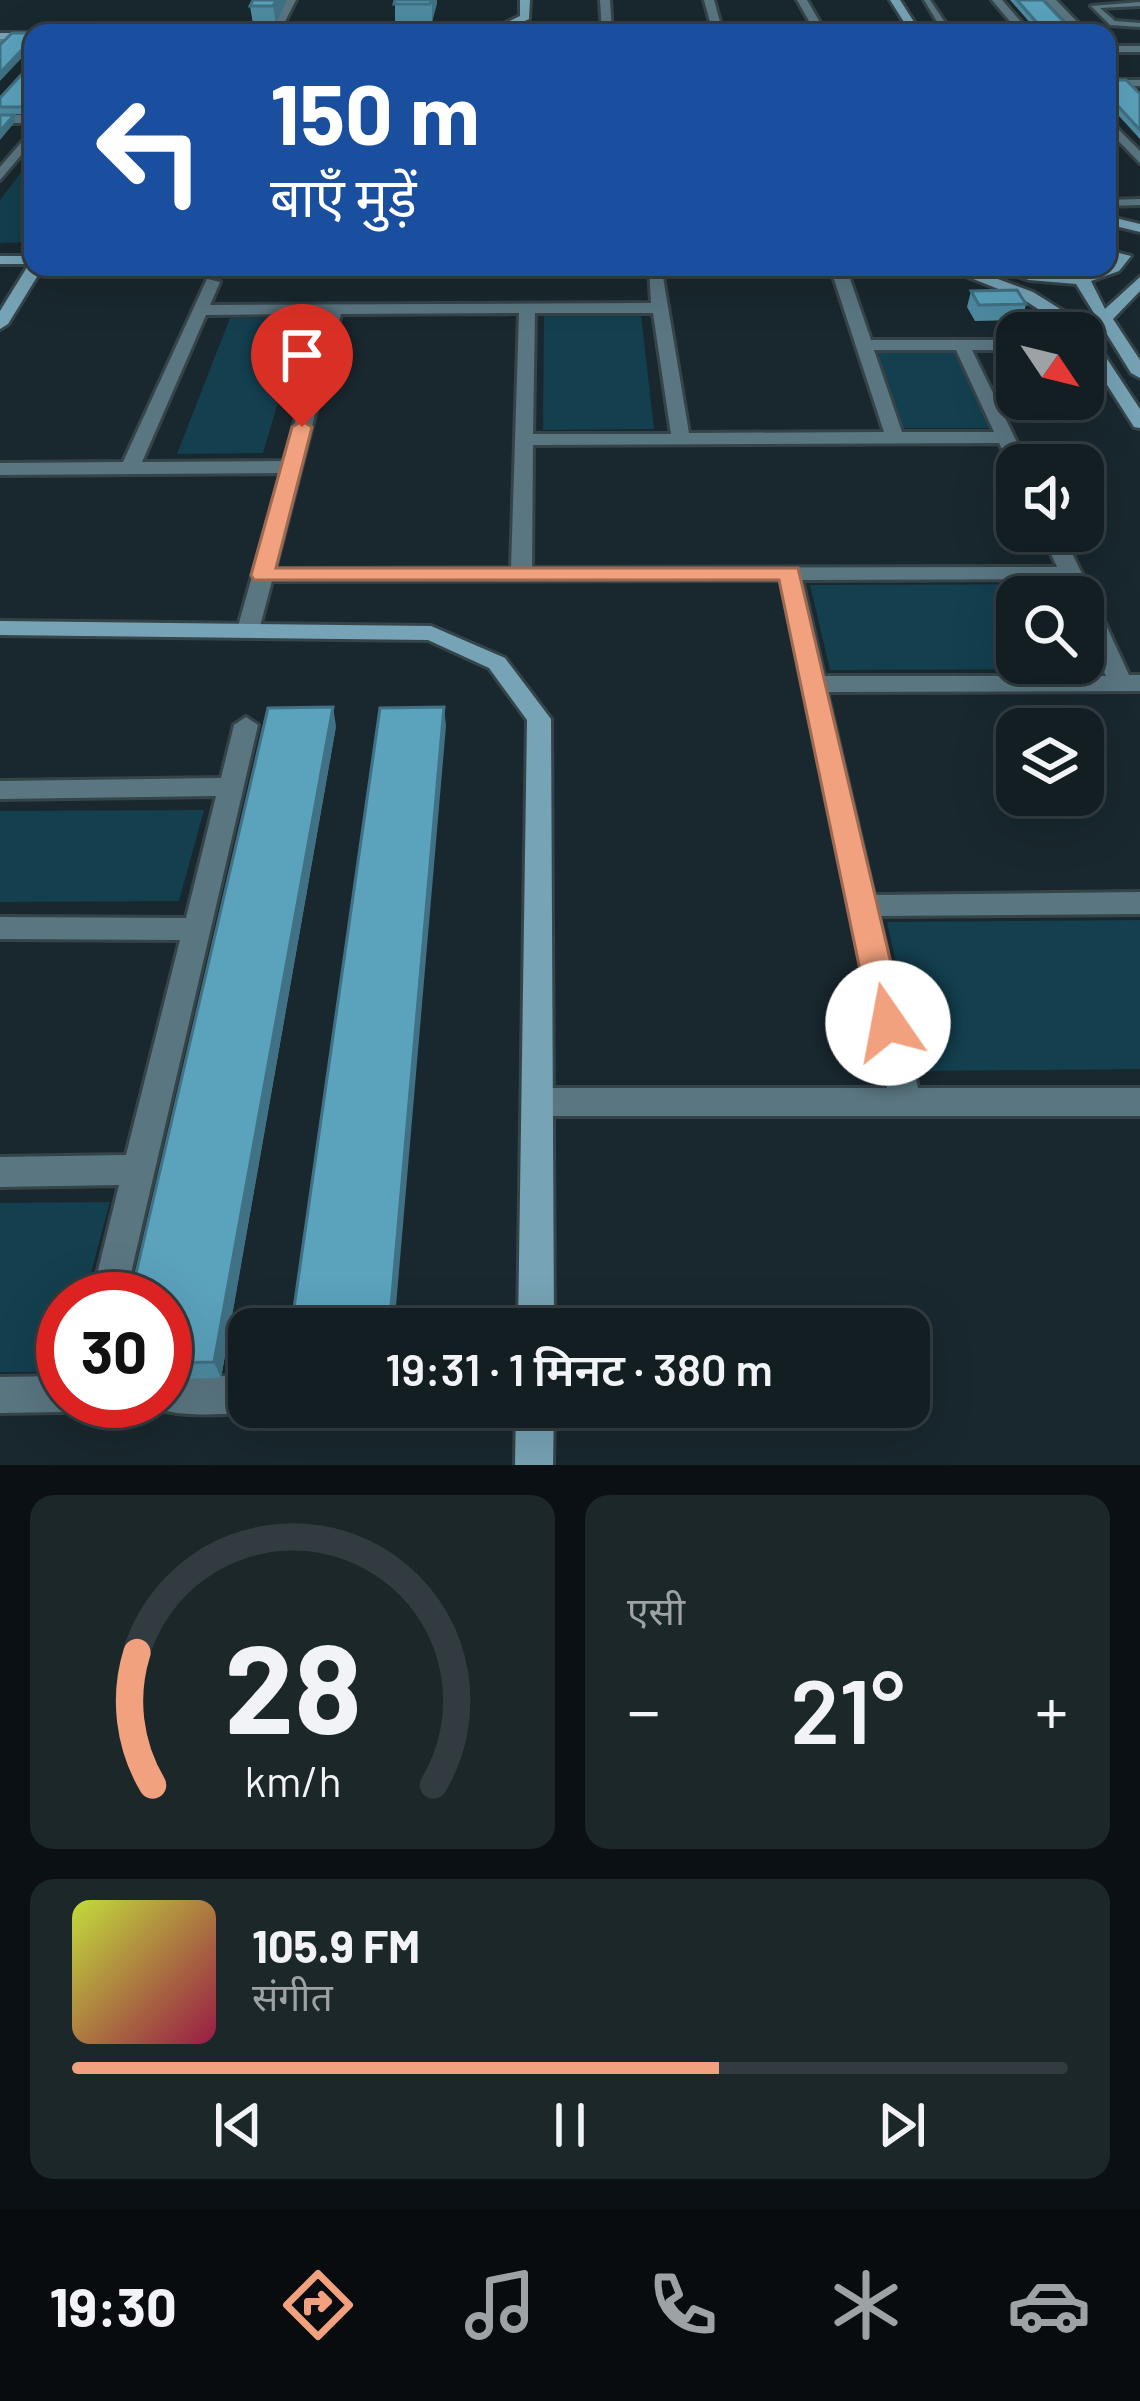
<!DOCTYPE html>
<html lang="hi">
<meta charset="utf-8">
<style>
body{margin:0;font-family:Barlow,"Noto Sans Devanagari",sans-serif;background:#1c272a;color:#f1f3f6;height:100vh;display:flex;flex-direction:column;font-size:45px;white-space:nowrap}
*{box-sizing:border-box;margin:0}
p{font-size:39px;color:#9da2a5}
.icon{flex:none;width:66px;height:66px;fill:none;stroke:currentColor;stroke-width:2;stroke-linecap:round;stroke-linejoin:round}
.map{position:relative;height:1465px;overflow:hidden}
.side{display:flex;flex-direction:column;gap:30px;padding:30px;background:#0a1013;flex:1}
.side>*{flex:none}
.banner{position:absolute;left:24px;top:24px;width:1092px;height:252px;border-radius:24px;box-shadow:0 12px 48px #0002,0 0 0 3px #323c40;background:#1a4fa0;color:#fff;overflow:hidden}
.needle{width:78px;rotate:125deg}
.buttons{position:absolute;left:996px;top:312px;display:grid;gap:24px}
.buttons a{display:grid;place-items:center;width:108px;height:108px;border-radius:24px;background:#131e22;box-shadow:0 12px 48px #0002,0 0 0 3px #323c40;font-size:60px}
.speed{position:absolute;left:36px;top:1272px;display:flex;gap:24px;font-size:60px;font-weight:700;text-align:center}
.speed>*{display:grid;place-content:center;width:156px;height:156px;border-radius:50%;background:#131e22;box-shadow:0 12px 48px #0002,0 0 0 3px #323c40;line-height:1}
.speed .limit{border:18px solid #d22;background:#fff;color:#111}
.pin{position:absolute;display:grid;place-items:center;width:102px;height:102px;color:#fff;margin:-123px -51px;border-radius:50% 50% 50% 0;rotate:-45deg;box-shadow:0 0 12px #0007}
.pin .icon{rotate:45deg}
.me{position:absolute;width:132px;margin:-66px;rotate:348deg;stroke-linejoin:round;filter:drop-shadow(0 0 9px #0008)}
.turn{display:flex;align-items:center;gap:42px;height:252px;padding:0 48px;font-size:54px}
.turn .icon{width:156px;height:156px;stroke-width:2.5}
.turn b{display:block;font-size:84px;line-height:102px}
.big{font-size:90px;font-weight:600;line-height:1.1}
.side .card{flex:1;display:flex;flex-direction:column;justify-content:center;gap:18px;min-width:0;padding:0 42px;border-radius:24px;background:#1c272a}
.side .dial{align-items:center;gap:0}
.dial svg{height:312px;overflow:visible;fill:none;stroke:#323c40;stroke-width:7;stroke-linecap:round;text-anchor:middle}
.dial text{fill:#f1f3f6;stroke:none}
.song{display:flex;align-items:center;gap:36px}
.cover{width:144px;height:144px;border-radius:18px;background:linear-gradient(135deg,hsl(70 70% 55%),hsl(340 70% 35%))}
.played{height:12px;border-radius:6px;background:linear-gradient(90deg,#f1a17d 65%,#323c40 65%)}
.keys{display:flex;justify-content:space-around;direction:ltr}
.heat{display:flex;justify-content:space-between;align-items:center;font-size:66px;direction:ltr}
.side .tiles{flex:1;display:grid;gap:30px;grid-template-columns:1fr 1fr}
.card:last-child{grid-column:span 2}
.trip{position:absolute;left:228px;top:1308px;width:702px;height:120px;border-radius:24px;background:#131e22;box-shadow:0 12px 48px #0002,0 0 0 3px #323c40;font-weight:600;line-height:120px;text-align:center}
.dock{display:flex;height:192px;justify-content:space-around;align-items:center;background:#080c0e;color:#9da2a5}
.dock .icon{width:84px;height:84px}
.dock .active{color:#f1a17d}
.dock b{font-size:54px;color:#f1f3f6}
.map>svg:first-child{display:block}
.green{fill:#133f4e}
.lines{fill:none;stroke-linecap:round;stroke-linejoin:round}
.lane-casing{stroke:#354449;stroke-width:6}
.street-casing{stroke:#354449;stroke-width:6}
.secondary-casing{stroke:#354449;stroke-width:6}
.lane{fill:#5a7681;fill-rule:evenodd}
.street{fill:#5a7681;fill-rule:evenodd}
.secondary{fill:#76a3b5;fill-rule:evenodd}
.wall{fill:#4e8ba2}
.shaded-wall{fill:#407184}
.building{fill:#5ba2bc;stroke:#407184;stroke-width:3}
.route{fill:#f1a17d;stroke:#9d6951;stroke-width:3}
</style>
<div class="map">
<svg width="1140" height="1465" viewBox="0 0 1140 1465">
<rect width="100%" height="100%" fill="#19282e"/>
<g class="green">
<polygon points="33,157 33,242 0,243 0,200"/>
<polygon points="544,315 641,315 654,429 543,430"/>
<polygon points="230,318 303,318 263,453 177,454"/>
<polygon points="877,351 957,351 991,428 903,428"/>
<polygon points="1061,584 1067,597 1017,597 1017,663 1083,663 1083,632 1100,669 830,670 810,585"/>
<polygon points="204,810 179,901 0,902 0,811"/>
<polygon points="1140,920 1140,1069 920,1071 887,922"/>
<polygon points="110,1202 84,1299 63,1299 63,1372 0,1372 0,1203"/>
</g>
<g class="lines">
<defs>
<g id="lane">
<polygon points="924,0 930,0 952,33 944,33"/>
<polygon points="1140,2 1140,6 1100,8 1115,21 1140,23 1140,27 1110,25 1091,6"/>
<polygon points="1140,199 1140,205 1107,206 1107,200"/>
</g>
<g id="street">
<polygon points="286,0 296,0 279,33 269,33"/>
<polygon points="600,0 610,0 612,33 602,33"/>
<polygon points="704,0 714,0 723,33 713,33"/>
<polygon points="797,0 807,0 826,33 816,33"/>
<polygon points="992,0 1002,0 1031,33 1020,33"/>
<polygon points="1045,0 1056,0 1088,33 1077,33"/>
<polygon points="5,34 14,36 0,47 0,38"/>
<rect x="1107" y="46" width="33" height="6"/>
<rect x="1107" y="80" width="33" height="6"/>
<rect x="0" y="115" width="33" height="8"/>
<polygon points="1107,118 1140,151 1140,163 1107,129"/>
<polygon points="33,129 33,141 0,180 0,167"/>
<path d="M649,268L662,271L689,433L884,432L832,273L835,270L848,273L871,340H1017V350H972L1028,465L1012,469L999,443L533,445L532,568L1057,567L1041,531H1061L1087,584L1083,588H1069L1063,579L802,580L824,676H1106L1083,623V597H1074L1083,592L1094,599L1129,675H1140V691L827,692L874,895L1140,892V914L879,916L918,1088H1140V1116H538L527,1112L522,1102L527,1092L538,1088H887L781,580L272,581L259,630L248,637L237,630L281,473L0,475V463L123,462L207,279L220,282L210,305L651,303ZM519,313L511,568L275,569L341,314ZM535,313H653L671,434H533ZM325,314L284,461L142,462L206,315ZM874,350H956L994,432H902Z"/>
<polygon points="246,717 258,725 125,1299 91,1299 119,1185 0,1187 0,1157 126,1155 180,940 0,939 0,917 186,918 216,796 0,799 0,781 221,778 234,725"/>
<polygon points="63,1376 63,1401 78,1401 76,1407 63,1412 0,1413 0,1377"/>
<path d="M165,1376H249V1407H262C238,1417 176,1417 152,1407L150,1401H165Z"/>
</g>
<g id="secondary">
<polygon points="520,0 530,0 529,19 501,32 463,33 499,26 520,16"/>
<polygon points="890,0 900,0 921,33 911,33"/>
<polygon points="0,33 34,33 33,39 0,39"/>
<polygon points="1107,216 1140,224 1140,232 1107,224"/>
<path d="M1119,253L1131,256L1119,271L1091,281L1105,309L1140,277V291L1113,319L1140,360V378L1131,373L1076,284L1029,280L990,267C1037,267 1085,292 1119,253Z"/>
<polygon points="0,256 33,256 33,267 43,267 8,324 0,329 0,311 29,264 0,264"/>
<polygon points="943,267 965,267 1033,292 1084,324 1140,409 1140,428 1134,427 1083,347 1083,333 1076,333 1021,298"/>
<polygon points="0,621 431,626 505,658 551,719 554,1329 518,1329 527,720 489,668 428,640 0,635"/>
<polygon points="516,1407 554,1407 553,1465 515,1465"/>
</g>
</defs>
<use href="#lane" class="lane-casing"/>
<use href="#street" class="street-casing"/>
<use href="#secondary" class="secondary-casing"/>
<use href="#lane" class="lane"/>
<use href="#street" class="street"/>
<use href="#secondary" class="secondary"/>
</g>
<g class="wall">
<polygon points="287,0 276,24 253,24 250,6"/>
<polygon points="395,0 437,0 432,22 395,22"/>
<polygon points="1010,0 1043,0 1074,33 1039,33"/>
<polygon points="33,62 23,114 0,114 0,98"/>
<polygon points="1107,80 1140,94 1140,139 1107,103"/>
<polygon points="971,291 1026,304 1022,320 975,321 967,307"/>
<polygon points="336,726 221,1378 165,1379 165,1299"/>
</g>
<g class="shaded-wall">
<polygon points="276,0 287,0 276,24 273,6"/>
<polygon points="432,0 437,0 437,4 432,22"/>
<polygon points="33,38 33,46 0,81 0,73"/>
<polygon points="33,93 33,102 23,114 21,107"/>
<polygon points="14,115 15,122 0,140 0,131"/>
<polygon points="333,707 336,726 221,1378 214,1362"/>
<polygon points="444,707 446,726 394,1329 389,1329"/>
</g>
<g class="building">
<polygon points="253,0 276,0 273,6 250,6"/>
<polygon points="395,0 432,0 430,4 394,4"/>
<polygon points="1017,0 1043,0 1074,33 1046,33"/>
<polygon points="12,33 33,33 33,38 0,73 0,45"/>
<polygon points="33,62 33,93 21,107 0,107 0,98"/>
<polygon points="1107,80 1126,80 1140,94 1140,130 1107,94"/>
<polygon points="0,115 14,115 0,131"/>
<polygon points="1017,290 1026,304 979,305 971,291"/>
<polygon points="333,707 214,1362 165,1363 165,1299 130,1299 268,708"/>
<polygon points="444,707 389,1329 291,1329 380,708"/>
</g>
<polygon class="route" points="302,421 312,427 276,568 798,568 905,1023 900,1033 888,1037 876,1033 871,1023 779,580 254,580 251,575 292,427"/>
</svg>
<div class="buttons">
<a><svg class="needle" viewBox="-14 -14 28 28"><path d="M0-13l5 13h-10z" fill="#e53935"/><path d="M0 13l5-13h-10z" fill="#9da2a5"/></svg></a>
<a><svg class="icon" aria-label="sound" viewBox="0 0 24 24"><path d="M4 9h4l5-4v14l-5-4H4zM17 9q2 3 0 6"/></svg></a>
<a><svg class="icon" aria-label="search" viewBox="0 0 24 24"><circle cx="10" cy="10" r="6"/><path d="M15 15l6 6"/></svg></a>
<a><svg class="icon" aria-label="layers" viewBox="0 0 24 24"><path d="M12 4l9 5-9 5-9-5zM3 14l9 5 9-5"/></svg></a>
</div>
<div class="speed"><div class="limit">30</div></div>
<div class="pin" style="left:302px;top:427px;background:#d93025"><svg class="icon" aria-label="arrive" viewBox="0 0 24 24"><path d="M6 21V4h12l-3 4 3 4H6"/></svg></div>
<svg class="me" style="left:888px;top:1023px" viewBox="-20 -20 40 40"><circle r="19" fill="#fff"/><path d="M0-13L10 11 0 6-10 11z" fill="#f1a17d"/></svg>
<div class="trip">19:31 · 1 मिनट · 380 m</div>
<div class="banner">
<div class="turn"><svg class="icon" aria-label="left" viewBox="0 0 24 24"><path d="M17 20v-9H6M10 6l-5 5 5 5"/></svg><div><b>150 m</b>बाएँ मुड़ें</div></div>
</div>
</div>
<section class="side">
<div class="tiles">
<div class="card dial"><svg viewBox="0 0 100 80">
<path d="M14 69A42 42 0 1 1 86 69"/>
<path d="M14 69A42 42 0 0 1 10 35" stroke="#f1a17d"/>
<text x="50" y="56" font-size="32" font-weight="700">28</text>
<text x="50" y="72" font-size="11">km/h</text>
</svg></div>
<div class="card"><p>एसी</p>
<div class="heat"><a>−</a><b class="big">21°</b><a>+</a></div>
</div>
<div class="card">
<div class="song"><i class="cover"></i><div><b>105.9 FM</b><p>संगीत</p></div></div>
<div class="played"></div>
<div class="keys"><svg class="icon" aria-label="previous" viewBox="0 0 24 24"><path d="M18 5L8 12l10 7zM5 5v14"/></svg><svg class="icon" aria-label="pause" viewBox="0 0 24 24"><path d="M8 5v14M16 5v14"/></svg><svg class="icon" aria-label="next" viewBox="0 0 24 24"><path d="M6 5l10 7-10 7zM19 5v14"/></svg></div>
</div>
</div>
</section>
<nav class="dock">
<b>19:30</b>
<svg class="icon active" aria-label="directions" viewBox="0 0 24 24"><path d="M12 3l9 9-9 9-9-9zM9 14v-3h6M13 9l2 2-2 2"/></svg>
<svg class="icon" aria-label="music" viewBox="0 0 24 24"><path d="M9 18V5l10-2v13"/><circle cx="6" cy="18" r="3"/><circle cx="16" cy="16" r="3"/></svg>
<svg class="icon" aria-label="phone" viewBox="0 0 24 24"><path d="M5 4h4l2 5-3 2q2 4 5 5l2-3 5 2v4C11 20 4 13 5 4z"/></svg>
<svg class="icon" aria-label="climate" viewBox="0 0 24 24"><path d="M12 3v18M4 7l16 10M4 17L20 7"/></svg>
<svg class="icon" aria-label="car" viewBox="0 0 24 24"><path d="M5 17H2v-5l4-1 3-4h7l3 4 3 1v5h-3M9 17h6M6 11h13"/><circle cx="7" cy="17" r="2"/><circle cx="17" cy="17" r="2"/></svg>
</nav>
